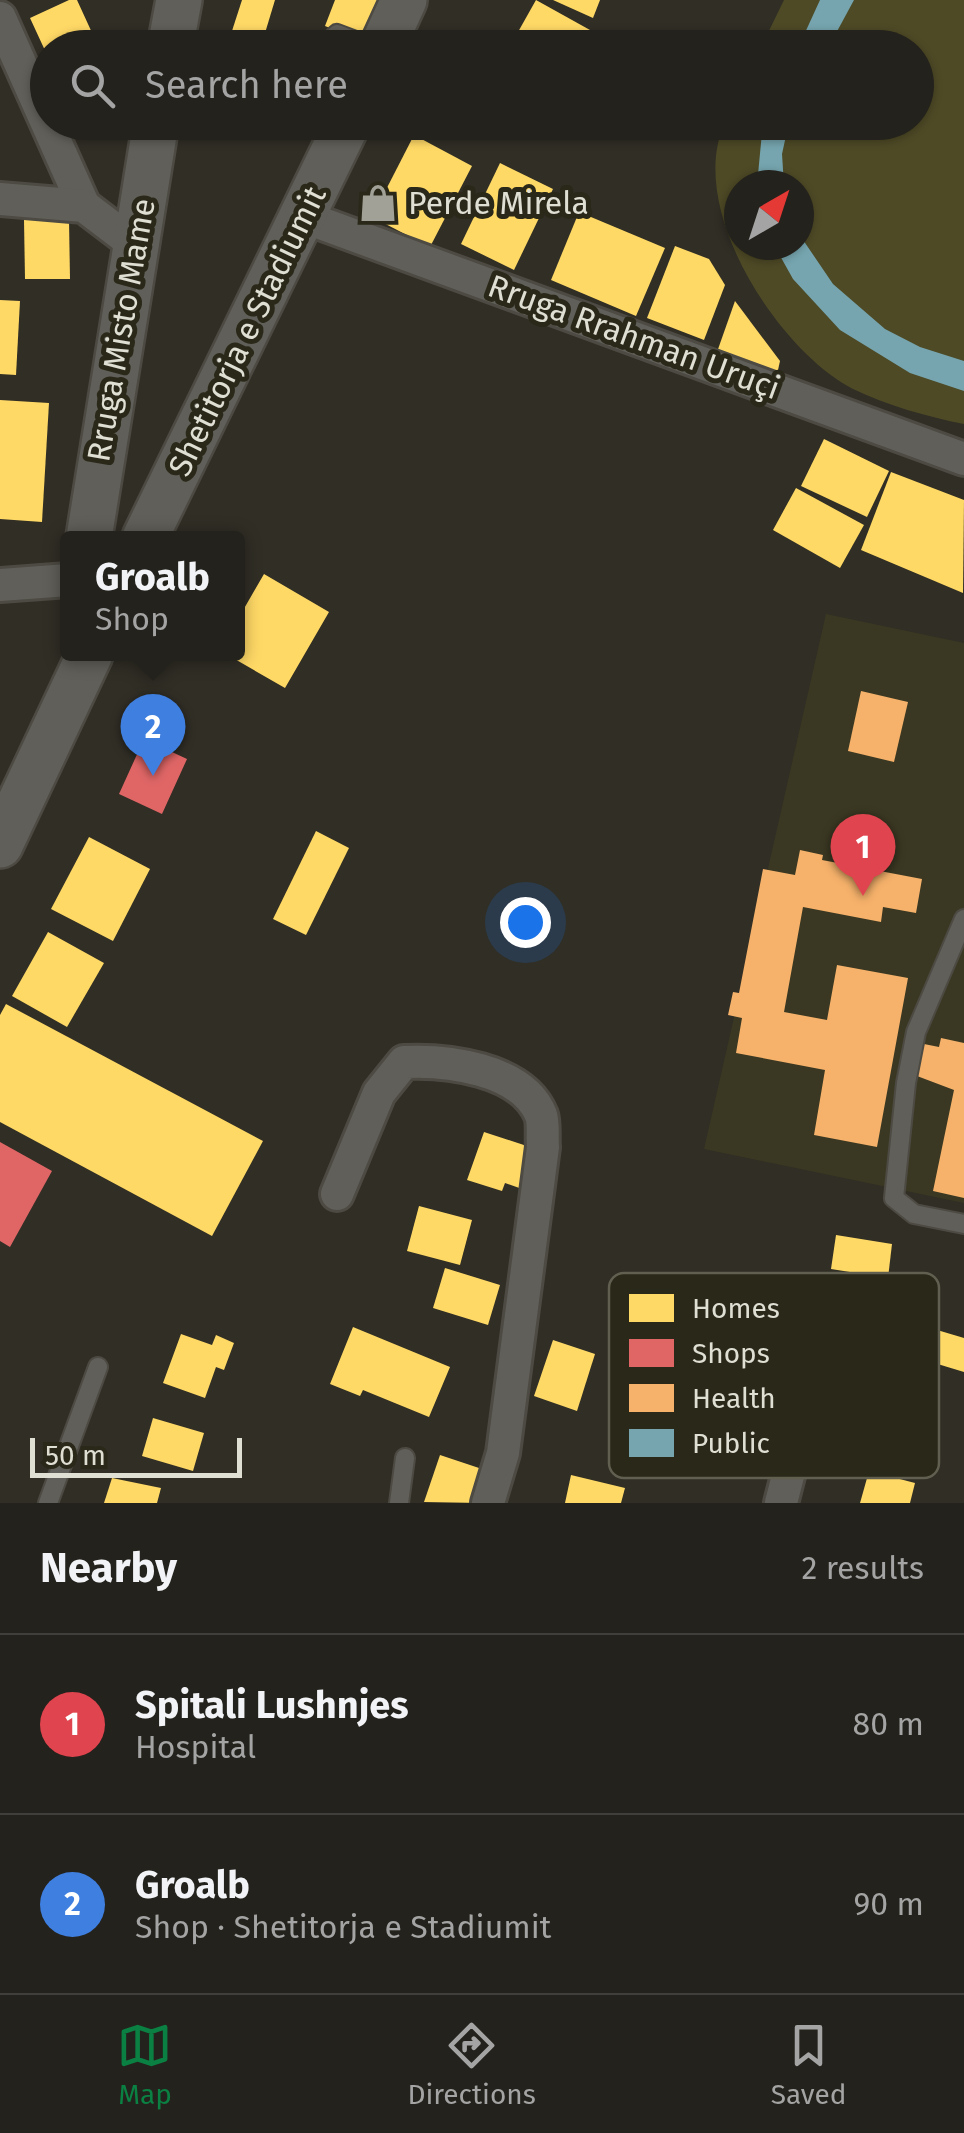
<!DOCTYPE html>
<meta charset="utf-8">
<style>
body{margin:0;font-family:"Fira Sans",sans-serif;background:#302f29;color:#f1f3f6}
.compass{position:absolute;left:724px;top:170px;width:90px;height:90px;border-radius:50%;background:#24221c;box-shadow:0 2px 8px #0004;rotate:39deg}
.scale{position:absolute;left:30px;bottom:25px;width:212px;box-sizing:border-box;padding-left:10px;border:5px solid #e0dfd4;border-top:0;font-size:28px;line-height:35px;white-space:nowrap;color:#e0dfd4;-webkit-text-stroke:8px #2a2818;paint-order:stroke}
.you{position:absolute;left:525px;top:922px;width:35px;height:35px;margin:-25px;border:8px solid #fff;border-radius:50%;background:#1a73e8;box-shadow:0 0 0 15px #1a73e833}
.badge{display:grid;place-items:center;width:65px;height:65px;border-radius:50%;background:#0b8043;color:#fff;font-size:32px;font-weight:700}
.pin{position:absolute;translate:-50% -82px;filter:drop-shadow(0 2px 5px #0008)}
.pin::after{content:'';position:absolute;top:52px;width:35px;height:30px;background:inherit;clip-path:polygon(0 0,100% 0,50% 100%)}
.popup{position:absolute;left:60px;top:531px;width:185px;height:130px;box-sizing:border-box;display:grid;place-content:center;border-radius:10px;background:#24221c;filter:drop-shadow(0 2px 8px #0005);font-size:32px;white-space:nowrap;color:#a3a4a3}
.popup b{font-size:38px;color:#f1f3f6}
.popup::after{content:'';position:absolute;left:50%;top:100%;margin-left:-20px;border:20px solid transparent;border-top-color:#24221c}
.list{margin:0;padding:0;list-style:none}
h2{display:flex;justify-content:space-between;align-items:center;height:130px;margin:0;padding:0 40px;font-size:42px}
h2 small{font-size:32px;font-weight:400;color:#a3a4a3}
.list li{display:grid;grid-template-columns:65px 1fr auto;gap:30px;align-items:center;box-sizing:border-box;height:180px;padding:0 40px;border-top:2px solid #413f3b}
.list b{display:block;font-size:38px;white-space:nowrap}
.list p{margin:0;font-size:32px;white-space:nowrap;color:#a3a4a3}
.list em{font-size:32px;font-style:normal;color:#a3a4a3}
.icon{flex:none;width:55px;height:55px;fill:none;stroke:currentColor;stroke-width:2;stroke-linecap:round;stroke-linejoin:round}
.map{position:relative;flex:none;width:964px;height:1503px;overflow:hidden}
.search{position:absolute;background:#24221c;box-shadow:0 2px 8px #0004;left:30px;right:30px;top:30px;height:110px;display:flex;align-items:center;gap:25px;box-sizing:border-box;padding:0 35px;border-radius:55px;color:#a3a4a3;font-size:38px}
.sheet{height:490px;background:#24221c}
nav{display:flex;justify-content:space-around;align-items:center;box-sizing:border-box;height:140px;border-top:2px solid #413f3b;background:#24221c;font-size:28px;color:#a3a4a3}
nav a{display:grid;justify-items:center;gap:5px}
nav .on{color:#0b8043}
.map>svg:first-child{display:block}
.built{fill:#3a3822}
.green{fill:#4e4a26;fill-rule:evenodd}
.homes{fill:#ffd966}
.shops{fill:#e06666}
.health{fill:#f6b26b}
.public{fill:#76a5af}
.lines{fill:none;stroke-linecap:round;stroke-linejoin:round}
.lane-casing{stroke:#4c4a42;stroke-width:22}
.street-casing{stroke:#4c4a42;stroke-width:38}
.secondary-casing{stroke:#4c4a42;stroke-width:50}
.lane{stroke:#605f59;stroke-width:18}
.street{stroke:#605f59;stroke-width:32}
.secondary{stroke:#605f59;stroke-width:45}
.labels{text-anchor:middle;dominant-baseline:central;stroke-width:10;stroke-linejoin:round;paint-order:stroke}
.poi-label{font-size:32px;fill:#e0dfd4;stroke:#2a2818;text-anchor:start}
.street-label{font-size:32px;fill:#e0dfd4;stroke:#2a2818}
.key{fill:#2a2818;stroke:#615f50;stroke-width:2.5}
.key-label{font-size:28px;fill:#e0dfd4}
</style>
<div class="map">
<svg width="964" height="1503" viewBox="0 0 964 1503">
<rect width="100%" height="100%" fill="#302e25"/>
<polygon class="built" points="826,614 964,643 964,1203 704,1149"/>
<path class="green" d="M784,0H964V424C928,417 886,405 853,389C778,351 685,207 725,123L916,122V48L761,47ZM739,185H799V245H739Z"/>
<g class="homes">
<polygon points="69,0 77,0 99,48 48,48 48,57 30,18"/>
<polygon points="242,0 275,0 262,43 231,34"/>
<polygon points="335,0 386,0 369,44 325,26"/>
<polygon points="536,0 590,30 580,48 509,48"/>
<polygon points="553,0 600,0 593,18"/>
<polygon points="414,135 472,166 430,247 372,217"/>
<polygon points="500,163 553,189 514,270 461,244"/>
<polygon points="579,212 665,248 636,316 551,280"/>
<polygon points="24,220 69,220 70,279 25,279"/>
<polygon points="675,246 709,259 725,285 704,340 647,318"/>
<polygon points="0,300 20,301 16,375 0,374"/>
<polygon points="735,301 780,361 776,379 717,352"/>
<polygon points="0,400 49,403 42,522 0,519"/>
<polygon points="824,439 889,471 867,517 801,486"/>
<polygon points="891,472 964,500 963,593 861,550"/>
<polygon points="796,488 864,525 840,568 773,530"/>
<polygon points="264,574 329,612 285,688 226,654 238,654 238,619"/>
<polygon points="316,831 349,848 306,935 273,919"/>
<polygon points="89,837 150,869 113,941 51,909"/>
<polygon points="48,932 104,963 67,1027 12,996"/>
<polygon points="6,1004 263,1141 212,1236 0,1122 0,1015"/>
<polygon points="484,1132 539,1150 525,1190 505,1183 502,1191 467,1180"/>
<polygon points="419,1206 472,1220 460,1265 407,1251"/>
<polygon points="836,1235 892,1244 888,1278 831,1269"/>
<polygon points="445,1268 500,1285 488,1325 433,1308"/>
<polygon points="917,1324 964,1338 964,1372 908,1355"/>
<polygon points="353,1327 450,1367 429,1417 363,1390 360,1396 330,1384"/>
<polygon points="181,1334 212,1345 216,1335 234,1343 224,1370 216,1367 205,1398 163,1383"/>
<polygon points="553,1340 595,1354 577,1411 534,1396"/>
<polygon points="757,1359 808,1380 789,1428 738,1406"/>
<polygon points="153,1418 204,1433 193,1471 142,1456"/>
<polygon points="440,1455 491,1472 481,1503 424,1502"/>
<polygon points="869,1471 915,1483 910,1503 860,1503"/>
<polygon points="571,1475 625,1488 621,1503 565,1503"/>
<polygon points="112,1478 161,1488 157,1503 104,1503"/>
</g>
<g class="shops">
<polygon points="144,739 187,759 162,814 119,794"/>
<polygon points="0,1142 52,1171 10,1247 0,1241"/>
</g>
<g class="health">
<polygon points="861,691 908,702 894,762 848,751"/>
<polygon points="800,850 823,855 822,860 922,879 916,913 883,907 881,922 803,907 784,1012 827,1020 837,965 908,978 877,1147 814,1135 825,1070 736,1053 742,1018 728,1015 733,992 739,993 763,869 795,875"/>
<polygon points="941,1038 964,1043 964,1198 933,1191 954,1090 917,1076 924,1044 939,1047"/>
</g>
<g class="public">
<polygon points="820,0 854,0 828,48 798,48"/>
<polygon points="763,122 789,122 782,154 784,185 757,185"/>
<polygon points="799,234 833,284 885,329 920,347 964,361 964,391 910,373 840,330 793,279 774,245 799,245"/>
</g>
<g class="lines">
<g class="lane-casing">
<g id="lane">
<polyline points="327,44 337,34 374,48"/>
<polyline points="964,919 916,1032 906,1083 894,1198 914,1214 964,1224"/>
<polyline points="48,1503 98,1367"/>
<polyline points="399,1503 405,1458"/>
</g>
</g>
<g class="street-casing">
<g id="street">
<polyline points="0,18 84,206"/>
<polyline points="0,199 84,206 134,244"/>
<polyline points="304,217 964,459"/>
<polyline points="0,585 68,580"/>
<path d="M337,1194L379,1093L404,1062C445,1060 522,1068 541,1115C544,1123 542,1138 543,1147L503,1453L488,1503"/>
<polyline points="781,1503 823,1339"/>
</g>
</g>
<g class="secondary-casing">
<g id="secondary">
<polyline points="170,48 179,0"/>
<polyline points="382,48 404,0"/>
<polyline points="89,538 156,122"/>
<polyline points="145,538 348,122"/>
<polyline points="0,845 90,654"/>
</g>
</g>
<use href="#lane" class="lane"/>
<use href="#street" class="street"/>
<use href="#secondary" class="secondary"/>
</g>
<defs>
<g id="shop-bare" transform="scale(3)"><path d="M-5-2.5h2.3a2.7 3.5 0 0 1 5.4 0H5L5.5 6h-11ZM-1.5-2.5h3a1.5 2.3 0 0 0-3 0Z" fill="#a2a197" stroke="#2a2818" stroke-width="2.5" paint-order="stroke"/></g>
</defs>
<g fill-rule="evenodd">
<use href="#shop-bare" x="378" y="203"/>
</g>
<g class="labels">
<g class="poi-label">
<text x="408" y="203">Perde Mirela</text>
</g>
<g class="street-label">
<text transform="translate(121 330) rotate(-80)">Rruga Misto Mame</text>
<text transform="translate(247 331) rotate(-64)">Shetitorja e Stadiumit</text>
<text transform="translate(634 337) rotate(20)">Rruga Rrahman Uruçi</text>
</g>
</g>
<rect x="609" y="1273" width="330" height="205" rx="15" class="key"/>
<rect x="629" y="1294" width="45" height="28" fill="#ffd966"/>
<rect x="629" y="1339" width="45" height="28" fill="#e06666"/>
<rect x="629" y="1384" width="45" height="28" fill="#f6b26b"/>
<rect x="629" y="1429" width="45" height="28" fill="#76a5af"/>
<g class="key-label">
<text x="692" y="1318">Homes</text>
<text x="692" y="1363">Shops</text>
<text x="692" y="1408">Health</text>
<text x="692" y="1453">Public</text>
</g>
</svg>
<svg class="compass" viewBox="-18 -18 36 36"><path d="M0-13l5 13h-10z" fill="#e53935"/><path d="M0 13l5-13h-10z" fill="#a3a4a3"/></svg>
<div class="scale">50 m</div>
<div class="you"></div>
<div class="pin badge" style="left:863px;top:896px;background:#e0444e">1</div>
<div class="pin badge" style="left:153px;top:776px;background:#3f7fe0">2</div>
<div class="popup"><b>Groalb</b>Shop</div>
<div class="search"><svg class="icon" aria-label="search" viewBox="0 0 24 24"><circle cx="10" cy="10" r="6"/><path d="M15 15l6 6"/></svg>Search here</div>
</div>
<section class="sheet">
<h2>Nearby<small>2 results</small></h2>
<ul class="list">
<li><span class="badge" style="background:#e0444e">1</span><div><b>Spitali Lushnjes</b><p>Hospital</p></div><em>80 m</em></li>
<li><span class="badge" style="background:#3f7fe0">2</span><div><b>Groalb</b><p>Shop · Shetitorja e Stadiumit</p></div><em>90 m</em></li>
</ul>
</section>
<nav>
<a class="on"><svg class="icon" aria-label="map" viewBox="0 0 24 24"><path d="M3 6l6-2 6 2 6-2v14l-6 2-6-2-6 2zM9 4v14M15 6v14"/></svg>Map</a>
<a><svg class="icon" aria-label="directions" viewBox="0 0 24 24"><path d="M12 3l9 9-9 9-9-9zM9 14v-3h6M13 9l2 2-2 2"/></svg>Directions</a>
<a><svg class="icon" aria-label="saved" viewBox="0 0 24 24"><path d="M7 4h10v16l-5-4-5 4z"/></svg>Saved</a>
</nav>
